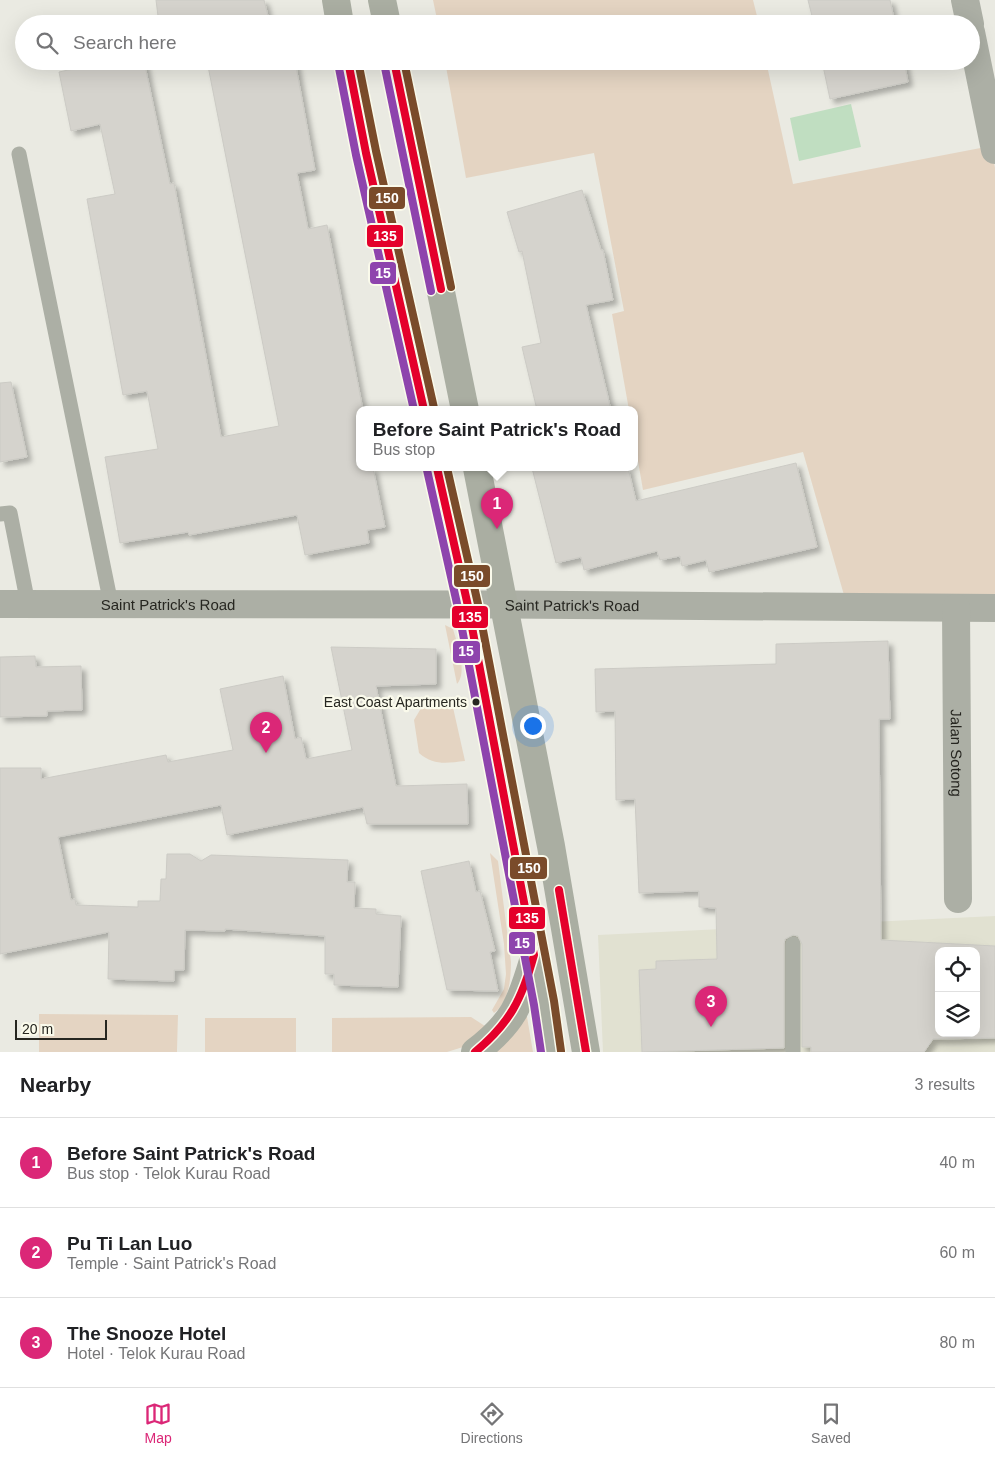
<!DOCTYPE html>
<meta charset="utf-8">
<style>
body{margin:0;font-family:Helvetica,sans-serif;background:#f2f2f2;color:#202124}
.controls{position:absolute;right:15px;bottom:15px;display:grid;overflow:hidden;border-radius:10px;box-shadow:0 5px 20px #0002}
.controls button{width:45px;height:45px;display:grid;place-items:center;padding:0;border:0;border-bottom:1px solid #e0e0e0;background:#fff;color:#202124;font:25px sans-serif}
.scale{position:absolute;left:15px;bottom:12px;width:92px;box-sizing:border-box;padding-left:5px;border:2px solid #262620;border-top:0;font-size:14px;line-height:18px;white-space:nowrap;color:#262620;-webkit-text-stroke:4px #fafaeb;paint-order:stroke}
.you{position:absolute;left:532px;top:725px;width:18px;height:18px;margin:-12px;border:4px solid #fff;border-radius:50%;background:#1a73e8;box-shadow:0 0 0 8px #1a73e833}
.badge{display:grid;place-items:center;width:32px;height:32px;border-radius:50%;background:#db2777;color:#fff;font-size:16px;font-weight:700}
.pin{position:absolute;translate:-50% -41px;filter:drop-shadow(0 1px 2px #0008)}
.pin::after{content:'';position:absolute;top:26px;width:18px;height:15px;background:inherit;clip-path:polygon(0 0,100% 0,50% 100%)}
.popup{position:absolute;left:356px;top:406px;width:282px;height:65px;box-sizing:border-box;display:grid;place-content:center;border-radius:10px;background:#fff;filter:drop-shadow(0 1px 4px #0005);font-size:16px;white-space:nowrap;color:#757577}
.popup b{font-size:19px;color:#202124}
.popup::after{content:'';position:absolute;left:50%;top:100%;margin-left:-10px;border:10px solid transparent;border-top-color:#fff}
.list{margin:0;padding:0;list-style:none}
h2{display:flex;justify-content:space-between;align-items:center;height:65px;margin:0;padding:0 20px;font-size:21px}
h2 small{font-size:16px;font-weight:400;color:#757577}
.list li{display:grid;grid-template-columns:32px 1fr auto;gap:15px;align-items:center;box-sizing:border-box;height:90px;padding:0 20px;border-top:1px solid #e0e0e0}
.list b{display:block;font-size:19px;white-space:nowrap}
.list p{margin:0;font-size:16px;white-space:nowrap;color:#757577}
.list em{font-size:16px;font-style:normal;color:#757577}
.icon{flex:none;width:28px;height:28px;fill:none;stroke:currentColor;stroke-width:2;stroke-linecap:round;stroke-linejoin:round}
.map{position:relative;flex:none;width:995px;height:1052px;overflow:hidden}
.search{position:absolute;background:#fff;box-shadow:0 5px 20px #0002;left:15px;right:15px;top:15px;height:55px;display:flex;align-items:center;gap:12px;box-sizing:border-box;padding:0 18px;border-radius:28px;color:#757577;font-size:19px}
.sheet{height:335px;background:#fff}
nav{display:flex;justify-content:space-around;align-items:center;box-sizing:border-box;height:70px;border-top:1px solid #e0e0e0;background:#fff;font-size:14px;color:#757577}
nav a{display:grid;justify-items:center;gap:2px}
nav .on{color:#db2777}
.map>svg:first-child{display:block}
.built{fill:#e1e1d1;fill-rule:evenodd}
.green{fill:#e4d4c2}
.water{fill:#c0dec1}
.building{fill:#d5d3cd;stroke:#cccbc5;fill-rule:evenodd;filter:url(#shadow)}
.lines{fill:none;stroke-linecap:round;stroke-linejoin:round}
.lane{stroke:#acafa5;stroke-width:15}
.street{stroke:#acafa5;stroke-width:28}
.secondary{stroke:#aaaea2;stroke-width:28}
.bus-1-casing{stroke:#fafaeb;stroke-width:11}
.bus-2-casing{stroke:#fafaeb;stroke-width:11}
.bus-3-casing{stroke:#fafaeb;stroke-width:11}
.bus-1{stroke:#e4002b;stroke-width:8}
.bus-2{stroke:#8e44ad;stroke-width:8}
.bus-3{stroke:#7a4b2a;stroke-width:8}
.bus-dot{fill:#262620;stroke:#fafaeb;stroke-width:2}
.labels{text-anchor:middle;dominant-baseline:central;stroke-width:4.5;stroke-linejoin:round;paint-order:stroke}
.bus-label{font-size:14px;fill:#262620;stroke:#fafaeb;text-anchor:end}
.street-label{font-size:15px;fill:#262620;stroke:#fafaeb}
.line-badge{stroke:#fafaeb;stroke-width:2}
.badge-label{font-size:14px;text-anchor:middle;font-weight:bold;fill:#fff}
</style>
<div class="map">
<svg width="995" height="1052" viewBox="0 0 995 1052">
<defs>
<filter id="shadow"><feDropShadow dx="4.5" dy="4.5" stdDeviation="2.5" flood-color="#0004"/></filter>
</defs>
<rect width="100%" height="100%" fill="#eaeae2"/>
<path class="built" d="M995,916V1052H603L598,935ZM939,951H976V1033H939Z"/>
<g class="green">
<polygon points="433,0 753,0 759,24 438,24"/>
<polygon points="445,61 766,61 793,184 991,146 995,168 995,604 848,609 803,452 643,490 635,444 634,410 629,410 612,314 624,311 594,153 466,178"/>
<path d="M445,625L453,629C457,643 468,673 457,684Z"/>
<path d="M452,703L465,761C447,763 434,766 419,753L414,720L423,705Z"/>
<path d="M490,853L498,861L511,962C511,979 509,1002 494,1013L492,1010L504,989L506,974L504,944Z"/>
<polygon points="526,1011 533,1052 495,1052"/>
<polygon points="39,1014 178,1015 177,1050 177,1052 39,1052"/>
<polygon points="471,1017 488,1028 463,1047 447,1052 332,1052 332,1018"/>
<rect x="205" y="1018" width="91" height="34"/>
</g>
<polygon class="water" points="851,104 861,147 799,161 790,118"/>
<g class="building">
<polygon points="156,0 264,0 270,24 159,24"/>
<polygon points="808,0 890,0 895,24 814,24"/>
<polygon points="110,61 144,61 170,184 174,183 221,437 279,426 207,61 295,61 315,170 297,173 308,229 327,225 363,410 360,410 360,468 373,468 385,527 367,530 369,543 305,555 297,515 189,535 188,532 120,543 105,457 158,449 147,391 123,395 87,199 115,194 100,124 71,131 59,72"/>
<polygon points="822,61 904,61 908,82 830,99"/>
<polygon points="582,190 601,250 603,250 613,300 586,305 611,410 537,410 522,347 541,343 522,251 519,252 507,212"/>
<polygon points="11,382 27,457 0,462 0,383"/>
<polygon points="796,463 817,547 709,572 706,560 682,566 680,556 660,560 657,551 584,570 581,557 556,563 532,468 628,468 636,501"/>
<path d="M888,641L890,719H879L881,940L995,946V1038L933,1039L924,1052H811V1047H802V944L798,936L793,935L785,939L784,944V1048L642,1052L639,970L656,969V961L717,959L716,908L699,907V891L639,893L635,799L616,800L615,711L596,712L595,669L776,664V644ZM939,951H976V1033H939Z"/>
<polygon points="331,647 436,649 436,684 376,686 396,786 467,784 468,824 367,824 363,807 227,835 221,805 58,837 71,900 75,899 76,905 138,907 138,901 160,901 161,879 166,879 167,854 190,854 201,861 211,855 348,860 347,882 355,882 354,908 376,909 376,914 401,916 398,987 334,985 334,974 325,974 325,936 225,929 225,931 185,930 184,970 174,970 174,981 108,979 109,932 0,954 0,768 41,768 41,779 166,755 168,762 233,750 220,689 283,676 295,739 301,737 306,759 352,750"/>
<polygon points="35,656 36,667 81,666 82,710 47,711 47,716 0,717 0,657"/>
<polygon points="469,861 476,892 480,891 495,951 490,952 498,991 447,990 421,871"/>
</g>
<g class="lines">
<g class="lane">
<polyline points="19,154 111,604"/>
<polyline points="0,514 10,513 28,604"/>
<polyline points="793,944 793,1052"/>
</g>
<g class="street">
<polyline points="965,0 970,24"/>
<polyline points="971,32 995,150"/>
<path id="s1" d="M0,604C332,604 663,604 995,608"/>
<path id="s2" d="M956,608L958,899"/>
</g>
<g class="secondary">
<polyline points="336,0 340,24"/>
<polyline points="382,0 387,24"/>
<polyline points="348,61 366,153 424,410"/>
<polyline points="394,61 465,410"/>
<polyline points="437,468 468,606 544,1003 551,1052"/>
<polyline points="477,468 551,846 586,1052"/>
<path d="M475,1052C513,1023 520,1005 533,961"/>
</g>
<g class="bus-1-casing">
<g id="bus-1">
<polyline points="348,61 366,153 424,410"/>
<polyline points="394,61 441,289"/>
<path d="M437,468L468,606L534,955C522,999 510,1023 475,1052"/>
<polyline points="559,890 586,1052"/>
</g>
</g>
<g class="bus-2-casing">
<g id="bus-2">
<polyline points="338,63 356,155 414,410"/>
<polyline points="384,63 431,291"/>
<polyline points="427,470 458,608 534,1005 541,1052"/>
</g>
</g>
<g class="bus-3-casing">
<g id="bus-3">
<polyline points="358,61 376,151 434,408"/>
<polyline points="404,61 451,287"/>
<polyline points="447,468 478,604 554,1001 561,1051"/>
</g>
</g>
<use href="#bus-1" class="bus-1"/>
<use href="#bus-2" class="bus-2"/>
<use href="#bus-3" class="bus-3"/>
</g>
<circle class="bus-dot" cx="476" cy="702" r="4.5"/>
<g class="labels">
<g class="bus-label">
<text x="467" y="702">East Coast Apartments</text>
</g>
<g class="street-label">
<text stroke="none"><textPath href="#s1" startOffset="168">Saint Patrick's Road</textPath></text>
<text stroke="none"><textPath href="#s1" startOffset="572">Saint Patrick's Road</textPath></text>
<text stroke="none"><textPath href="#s2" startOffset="145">Jalan Sotong</textPath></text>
</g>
</g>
<g class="line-badge">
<rect x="368" y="186" width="38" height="24" rx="5" fill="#7a4b2a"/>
<rect x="366" y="224" width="38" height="24" rx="5" fill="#e4002b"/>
<rect x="369" y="261" width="28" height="24" rx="5" fill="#8e44ad"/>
<rect x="453" y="564" width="38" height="24" rx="5" fill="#7a4b2a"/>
<rect x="451" y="605" width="38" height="24" rx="5" fill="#e4002b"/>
<rect x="452" y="640" width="29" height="24" rx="5" fill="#8e44ad"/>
<rect x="509" y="856" width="39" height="24" rx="5" fill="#7a4b2a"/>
<rect x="508" y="906" width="38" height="24" rx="5" fill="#e4002b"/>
<rect x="508" y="931" width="28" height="24" rx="5" fill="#8e44ad"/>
</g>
<g class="badge-label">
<text x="387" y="203">150</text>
<text x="385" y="241">135</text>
<text x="383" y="278">15</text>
<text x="472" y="581">150</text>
<text x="470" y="622">135</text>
<text x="466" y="656">15</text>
<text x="529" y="873">150</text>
<text x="527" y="923">135</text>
<text x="522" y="948">15</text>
</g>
</svg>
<div class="controls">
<button><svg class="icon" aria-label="locate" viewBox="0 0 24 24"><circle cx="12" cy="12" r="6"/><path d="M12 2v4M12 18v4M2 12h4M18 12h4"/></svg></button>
<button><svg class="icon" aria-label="layers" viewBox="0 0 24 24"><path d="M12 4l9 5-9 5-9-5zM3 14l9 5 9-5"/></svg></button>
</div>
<div class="scale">20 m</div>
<div class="you"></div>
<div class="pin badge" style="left:497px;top:529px">1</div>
<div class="popup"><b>Before Saint Patrick's Road</b>Bus stop</div>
<div class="pin badge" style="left:266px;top:753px">2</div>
<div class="pin badge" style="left:711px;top:1027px">3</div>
<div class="search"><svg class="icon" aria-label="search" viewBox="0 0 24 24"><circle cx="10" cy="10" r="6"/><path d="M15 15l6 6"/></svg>Search here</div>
</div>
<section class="sheet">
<h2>Nearby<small>3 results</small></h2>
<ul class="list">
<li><span class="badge">1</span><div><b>Before Saint Patrick's Road</b><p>Bus stop · Telok Kurau Road</p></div><em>40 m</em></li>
<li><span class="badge">2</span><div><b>Pu Ti Lan Luo</b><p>Temple · Saint Patrick's Road</p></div><em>60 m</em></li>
<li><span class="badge">3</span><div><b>The Snooze Hotel</b><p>Hotel · Telok Kurau Road</p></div><em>80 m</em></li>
</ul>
</section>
<nav>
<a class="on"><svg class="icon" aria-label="map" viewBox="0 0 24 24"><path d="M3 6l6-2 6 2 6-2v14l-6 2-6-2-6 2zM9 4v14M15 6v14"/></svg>Map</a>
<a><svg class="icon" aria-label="directions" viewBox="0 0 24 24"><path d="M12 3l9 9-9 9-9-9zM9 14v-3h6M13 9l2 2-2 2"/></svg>Directions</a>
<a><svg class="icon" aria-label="saved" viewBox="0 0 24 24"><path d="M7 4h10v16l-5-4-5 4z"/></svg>Saved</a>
</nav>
